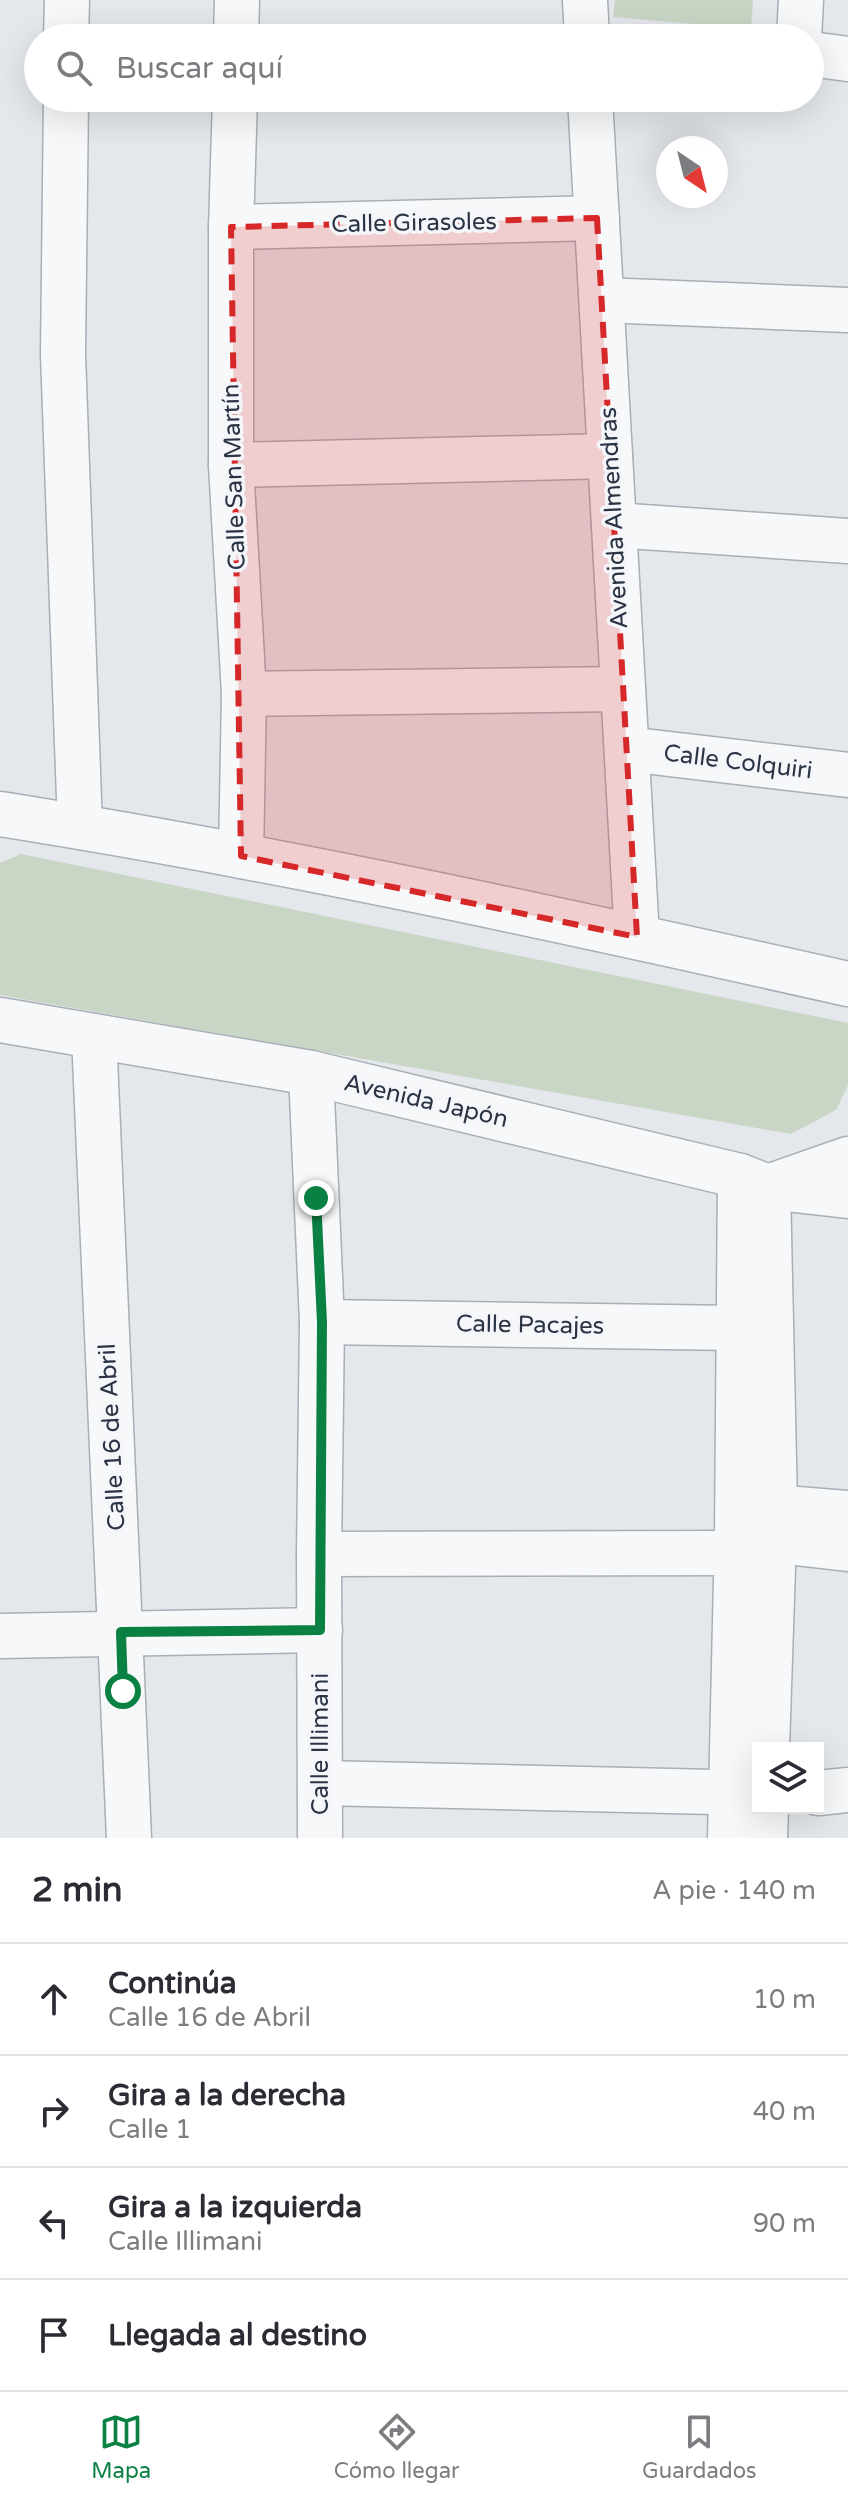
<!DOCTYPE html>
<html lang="es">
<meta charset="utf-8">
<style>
body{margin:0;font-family:"Varela Round",sans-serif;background:#f2f2f3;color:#2b2b33}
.controls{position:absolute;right:24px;bottom:24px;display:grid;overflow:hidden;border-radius:0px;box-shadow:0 8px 32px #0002}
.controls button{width:72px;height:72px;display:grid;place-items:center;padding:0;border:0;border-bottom:2px solid #e1e1e2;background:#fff;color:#2b2b33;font:40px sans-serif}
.compass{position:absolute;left:656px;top:136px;width:72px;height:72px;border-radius:50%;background:#fff;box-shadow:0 8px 32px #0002;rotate:145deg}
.stop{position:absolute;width:24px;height:24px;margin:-18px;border:6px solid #0b8043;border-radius:50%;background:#fff}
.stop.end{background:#0b8043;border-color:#fff;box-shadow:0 2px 8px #0008}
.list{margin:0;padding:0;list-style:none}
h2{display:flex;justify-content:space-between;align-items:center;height:104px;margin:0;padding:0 32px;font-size:34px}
h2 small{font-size:26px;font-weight:400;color:#7c7c81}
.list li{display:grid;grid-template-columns:52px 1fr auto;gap:24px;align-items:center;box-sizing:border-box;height:112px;padding:0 32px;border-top:2px solid #e1e1e2}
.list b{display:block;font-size:30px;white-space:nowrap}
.list p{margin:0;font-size:26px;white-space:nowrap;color:#7c7c81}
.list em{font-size:26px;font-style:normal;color:#7c7c81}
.icon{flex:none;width:44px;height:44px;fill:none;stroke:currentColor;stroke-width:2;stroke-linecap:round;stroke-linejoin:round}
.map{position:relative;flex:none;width:848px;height:1838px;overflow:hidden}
.search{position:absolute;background:#fff;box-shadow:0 8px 32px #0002;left:24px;right:24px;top:24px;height:88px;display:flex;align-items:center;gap:20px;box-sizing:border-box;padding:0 28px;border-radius:44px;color:#7c7c81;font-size:30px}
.sheet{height:552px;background:#fff}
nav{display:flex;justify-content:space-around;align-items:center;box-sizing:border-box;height:112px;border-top:2px solid #e1e1e2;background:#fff;font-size:22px;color:#7c7c81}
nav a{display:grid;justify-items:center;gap:4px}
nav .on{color:#0b8043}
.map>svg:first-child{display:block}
.green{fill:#c9d6c5}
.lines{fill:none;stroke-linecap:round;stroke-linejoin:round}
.minor-casing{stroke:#a9aeb7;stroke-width:47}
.minor{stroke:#f7f8fa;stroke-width:44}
.route{stroke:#0b8043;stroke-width:10}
.marked{fill:#d62828;fill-opacity:0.2;stroke:#d62828;stroke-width:6;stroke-dasharray:16 10;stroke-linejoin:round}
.labels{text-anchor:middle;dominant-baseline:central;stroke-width:7;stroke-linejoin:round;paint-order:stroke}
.street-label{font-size:24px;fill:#2b3445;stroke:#f4f6f9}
</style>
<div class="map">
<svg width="848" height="1838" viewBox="0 0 848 1838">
<rect width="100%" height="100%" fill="#e4e7ec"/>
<g class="green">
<polygon points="615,0 753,0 751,29 613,17"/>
<polygon points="21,854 848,1023 848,1085 836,1110 791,1134 0,995 0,863"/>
</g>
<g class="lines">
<g class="minor-casing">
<g id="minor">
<polyline points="585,0 587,38"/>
<polyline points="66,38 67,0"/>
<polyline points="236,38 237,0"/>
<polyline points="799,38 801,0"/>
<polyline points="810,54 848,59"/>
<polyline points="66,98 63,354 80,827"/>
<polyline points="235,98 231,227 231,465 244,694 241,856"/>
<polyline points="590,98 637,937"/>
<polyline points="231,227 597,218"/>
<polyline points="602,300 848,310"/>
<polyline points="231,465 610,456"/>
<polyline points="614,525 848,541"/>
<polyline points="244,694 623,689"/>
<polyline points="627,749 848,775"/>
<path d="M0,814C285,859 567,921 848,984"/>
<polyline points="0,1020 311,1073 740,1176 768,1187 848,1196"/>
<polyline points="94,1036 129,1838"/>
<polyline points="311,1073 322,1322 319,1554 320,1838"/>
<polyline points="322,1322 737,1328"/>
<polyline points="748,1505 848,1513"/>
<polyline points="744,1537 848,1549"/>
<polyline points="319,1554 737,1553"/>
<polyline points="0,1636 320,1630"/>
<polyline points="767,1748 775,1507 768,1187 848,1159"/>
<polyline points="321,1783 758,1793"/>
<polyline points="818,1793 848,1790"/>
<polyline points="730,1838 737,1536 740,1176"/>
<polyline points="765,1838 766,1808"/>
</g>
</g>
<use href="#minor" class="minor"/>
</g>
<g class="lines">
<polyline class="route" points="123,1691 121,1632 320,1630 322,1322 316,1198"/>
</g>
<path class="marked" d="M597,218L637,937L241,856L231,227Z"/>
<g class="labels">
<g class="street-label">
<text transform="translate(414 223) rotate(-1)">Calle Girasoles</text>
<text transform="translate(234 477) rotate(-92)">Calle San Martín</text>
<text transform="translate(614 518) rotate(-93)">Avenida Almendras</text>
<text transform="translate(738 762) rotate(7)">Calle Colquiri</text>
<text transform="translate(426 1101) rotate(13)">Avenida Japón</text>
<text transform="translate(530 1325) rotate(1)">Calle Pacajes</text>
<text transform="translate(112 1437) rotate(-93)">Calle 16 de Abril</text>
<text transform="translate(320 1744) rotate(-90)">Calle Illimani</text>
</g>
</g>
</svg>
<div class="controls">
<button><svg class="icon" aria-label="layers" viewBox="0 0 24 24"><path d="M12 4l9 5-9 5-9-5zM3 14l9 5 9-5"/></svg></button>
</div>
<svg class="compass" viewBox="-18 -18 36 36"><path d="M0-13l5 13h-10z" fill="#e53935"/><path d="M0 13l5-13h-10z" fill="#7c7c81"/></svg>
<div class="stop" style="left:123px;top:1691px"></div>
<div class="stop end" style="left:316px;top:1198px"></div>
<div class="search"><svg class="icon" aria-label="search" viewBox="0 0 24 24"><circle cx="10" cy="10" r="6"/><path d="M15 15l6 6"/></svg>Buscar aquí</div>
</div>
<section class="sheet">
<h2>2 min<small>A pie · 140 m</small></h2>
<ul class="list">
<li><svg class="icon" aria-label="ahead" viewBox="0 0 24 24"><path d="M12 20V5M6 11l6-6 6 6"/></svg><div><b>Continúa</b><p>Calle 16 de Abril</p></div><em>10 m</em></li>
<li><svg class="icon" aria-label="right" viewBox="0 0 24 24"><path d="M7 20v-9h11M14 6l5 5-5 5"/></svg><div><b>Gira a la derecha</b><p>Calle 1</p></div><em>40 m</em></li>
<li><svg class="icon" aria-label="left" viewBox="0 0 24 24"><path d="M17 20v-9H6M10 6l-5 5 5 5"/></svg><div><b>Gira a la izquierda</b><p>Calle Illimani</p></div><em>90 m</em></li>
<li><svg class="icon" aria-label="arrive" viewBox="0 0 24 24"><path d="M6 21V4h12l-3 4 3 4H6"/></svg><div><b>Llegada al destino</b></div></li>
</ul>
</section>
<nav>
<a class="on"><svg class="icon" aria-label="map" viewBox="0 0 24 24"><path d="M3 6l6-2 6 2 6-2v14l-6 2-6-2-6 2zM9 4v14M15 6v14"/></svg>Mapa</a>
<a><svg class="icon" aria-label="directions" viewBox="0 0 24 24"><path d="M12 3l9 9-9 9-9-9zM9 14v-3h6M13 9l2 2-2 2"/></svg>Cómo llegar</a>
<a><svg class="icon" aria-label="saved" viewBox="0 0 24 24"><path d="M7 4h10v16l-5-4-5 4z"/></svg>Guardados</a>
</nav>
